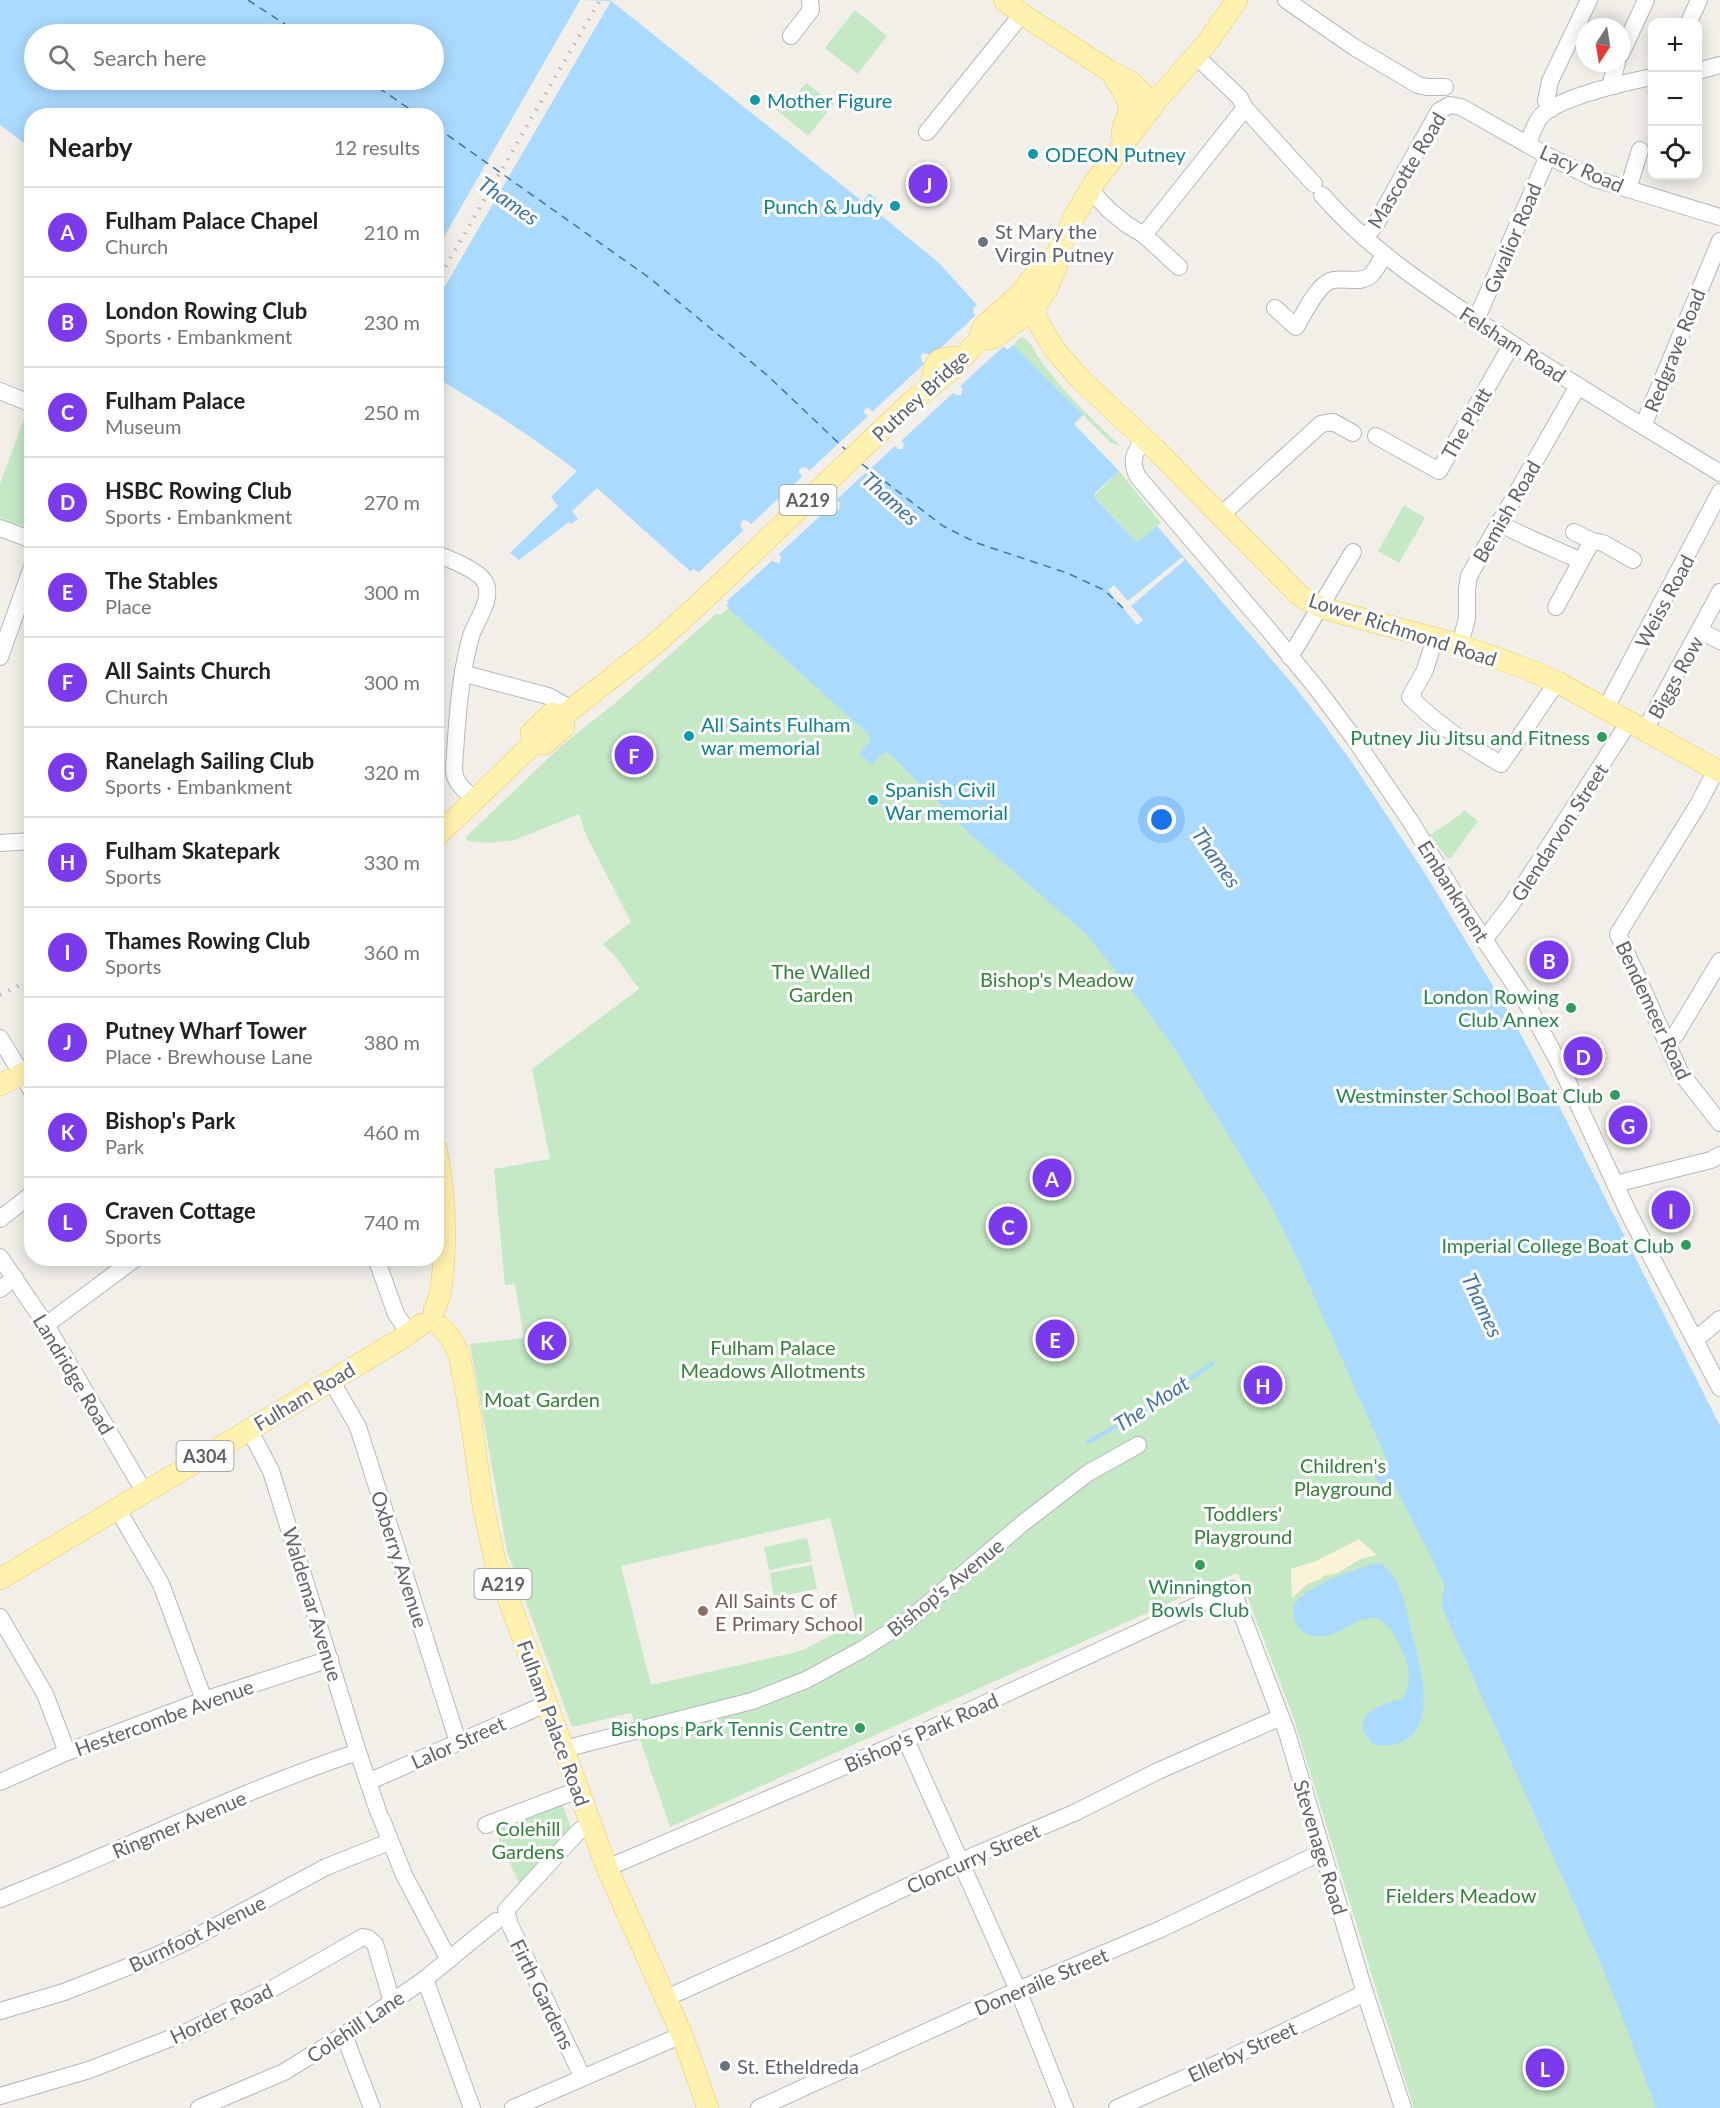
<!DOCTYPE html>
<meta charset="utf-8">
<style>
body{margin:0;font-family:Lato,sans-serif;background:#f6f6f6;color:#202124}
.controls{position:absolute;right:18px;top:18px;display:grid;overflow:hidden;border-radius:12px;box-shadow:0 3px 15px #0003}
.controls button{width:54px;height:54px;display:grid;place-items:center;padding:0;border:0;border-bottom:2px solid #e0e0e0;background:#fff;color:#202124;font:30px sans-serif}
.compass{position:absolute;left:1576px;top:18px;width:54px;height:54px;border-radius:50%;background:#fff;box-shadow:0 3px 15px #0003;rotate:192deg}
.you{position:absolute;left:1162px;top:820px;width:21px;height:21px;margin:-15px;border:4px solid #fff;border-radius:50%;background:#1a73e8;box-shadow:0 0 0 9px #1a73e833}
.badge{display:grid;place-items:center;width:39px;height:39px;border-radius:50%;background:#7c3aed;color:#fff;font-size:20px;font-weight:700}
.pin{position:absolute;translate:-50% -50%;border:3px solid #fff;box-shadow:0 2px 6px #0006}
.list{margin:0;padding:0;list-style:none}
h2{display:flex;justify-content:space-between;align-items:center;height:78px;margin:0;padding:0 24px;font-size:26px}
h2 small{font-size:20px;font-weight:400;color:#757577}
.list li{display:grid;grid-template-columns:39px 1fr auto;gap:18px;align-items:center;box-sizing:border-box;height:90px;padding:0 24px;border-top:2px solid #e0e0e0}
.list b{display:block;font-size:22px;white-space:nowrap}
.list p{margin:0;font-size:20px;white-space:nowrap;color:#757577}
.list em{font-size:20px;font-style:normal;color:#757577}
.icon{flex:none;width:33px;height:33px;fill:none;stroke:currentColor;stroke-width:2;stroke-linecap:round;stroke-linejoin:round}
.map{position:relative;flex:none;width:1720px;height:2108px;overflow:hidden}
.search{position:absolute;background:#fff;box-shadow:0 3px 15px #0003;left:24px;top:24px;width:420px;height:66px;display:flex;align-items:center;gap:15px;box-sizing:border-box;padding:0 21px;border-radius:33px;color:#757577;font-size:22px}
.panel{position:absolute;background:#fff;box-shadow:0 3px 15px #0003;left:24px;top:108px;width:420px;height:1158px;border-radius:24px}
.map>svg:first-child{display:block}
.green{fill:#c5e8c5;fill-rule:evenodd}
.sand{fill:#fbf3d9}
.water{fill:#aadaff;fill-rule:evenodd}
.pier{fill:#f1efe8}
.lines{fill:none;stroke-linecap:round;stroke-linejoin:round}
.stream{stroke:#aadaff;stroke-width:4}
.river{stroke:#aadaff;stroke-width:21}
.ferry{stroke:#4174aa;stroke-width:1.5;stroke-dasharray:8 6;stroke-linecap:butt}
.minor-casing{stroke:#b5b8bc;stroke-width:18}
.major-casing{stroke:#f2c960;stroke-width:22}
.minor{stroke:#fff;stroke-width:16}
.major{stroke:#fff2af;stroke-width:21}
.rail{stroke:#b6b7b8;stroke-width:4;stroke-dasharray:1.5 8;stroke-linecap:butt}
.culture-dot{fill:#0f9aa8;stroke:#fff;stroke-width:2}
.worship-dot{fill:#6b7280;stroke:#fff;stroke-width:2}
.leisure-dot{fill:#2e9e5b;stroke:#fff;stroke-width:2}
.education-dot{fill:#8d6e63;stroke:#fff;stroke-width:2}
.labels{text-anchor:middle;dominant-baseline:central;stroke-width:6;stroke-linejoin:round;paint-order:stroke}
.shield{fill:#fff;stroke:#8f9295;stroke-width:1.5}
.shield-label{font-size:18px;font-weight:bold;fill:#5f6368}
.culture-label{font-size:20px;fill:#0d838f;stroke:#fff;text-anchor:start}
.street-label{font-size:20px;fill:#5f6368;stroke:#fff}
.worship-label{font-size:20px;fill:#5b616d;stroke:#fff;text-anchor:start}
.leisure-label{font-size:20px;fill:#27864d;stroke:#fff;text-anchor:end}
.park-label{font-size:20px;fill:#348238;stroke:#fff}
.education-label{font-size:20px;fill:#785e54;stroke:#fff;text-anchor:start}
.water-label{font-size:21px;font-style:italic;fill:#4174aa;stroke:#fff}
</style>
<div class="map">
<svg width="1720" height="2108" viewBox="0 0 1720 2108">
<rect width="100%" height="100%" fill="#f1efe8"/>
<g class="green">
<polygon points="855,10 887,36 858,74 825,48"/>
<polygon points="806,83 834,104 808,136 766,101 771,95 786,108"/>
<path d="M1021,337C1033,342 1034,352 1041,361C1060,388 1096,424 1121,446L1111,443L1013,345Z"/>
<polygon points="24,419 31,422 31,529 0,518 0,484"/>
<polygon points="1119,471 1161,523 1139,541 1136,541 1094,496"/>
<polygon points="1404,505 1425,518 1399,563 1378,551"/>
<path d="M728,608L869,735L870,740L859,754L866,760L891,747L1117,951L1278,1206L1394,1458V1485L1409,1514H1418L1502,1695L1638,2029L1667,2108H1414L1379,1998L1293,1716L1239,1575L1236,1573L670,1827L631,1713L572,1727L507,1551L470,1344L524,1338L515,1284L505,1285L494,1169L550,1159L532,1069L639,989L615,956L603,944L631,922L586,835L579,814L515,840L489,843L467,841L466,837L561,746L614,704L717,613L720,615ZM830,1518L856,1622L805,1649L793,1653L651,1685L621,1566Z"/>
<path d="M1464,810L1478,821L1451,858H1447L1430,835C1438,829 1460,817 1464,810Z"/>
<polygon points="807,1538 812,1561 769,1570 764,1547"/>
<polygon points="812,1565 817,1589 774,1597 770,1573"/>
<polygon points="561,1802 572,1830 519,1883 492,1825"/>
</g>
<polygon class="sand" points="1359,1539 1377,1555 1360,1559 1338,1573 1323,1576 1323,1578 1309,1583 1292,1598 1291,1569 1316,1561"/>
<g class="water">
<path d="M0,0H610L863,202L869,193L876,198L872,208L939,263L977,305L973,308L974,314L1007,350L1013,345L1083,415L1074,424L1119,471L1095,493V498L1136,541H1139L1157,526L1296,688L1323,723L1351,761L1426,875L1511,1016L1560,1108L1720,1426V2108H1667L1638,2029L1577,1884L1431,1556L1394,1485L1382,1489L1374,1475L1390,1467L1301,1267L1271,1205L1175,1049L1140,1001L1085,933L970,834L890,754L887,752L880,755L872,765L859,754L870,740L869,735L728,608L726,606L728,603L694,570L691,572L597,488L572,511L578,519L571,524L569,522L519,560L510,553L558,506L551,497L577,471C532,436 485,407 437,378L436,116H32L31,148L0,125ZM34,34H434V80H34ZM922,353L929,354L963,389L961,395H956L922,361L921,357ZM868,407L904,444L903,449H898L864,413V410ZM803,467L807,468L840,503L839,510L832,509L799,473V470ZM745,520L748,521L781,557L780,563L774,562L740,526L742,521Z"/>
<path d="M1381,1563C1403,1581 1405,1606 1412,1633C1423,1674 1444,1752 1374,1745C1346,1716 1378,1705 1403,1699C1412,1679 1410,1670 1402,1650C1372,1579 1345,1651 1307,1634C1302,1632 1297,1627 1295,1621C1293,1613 1292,1606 1298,1600C1310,1585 1363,1565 1381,1563Z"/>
</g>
<g class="pier">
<polygon points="580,0 611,1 437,300 437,249"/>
<polygon points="977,314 1007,346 1012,342 1015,342 1010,348 1004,346 960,386 961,389 959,390 928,357 931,357"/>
<polygon points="925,359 957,392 955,394 953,393 901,441 900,444 870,411 873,411 926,362"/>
<polygon points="868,413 899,446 897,447 895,446 836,500 836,503 805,470 809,471 868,416"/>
<polygon points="803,473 833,506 832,505 779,554 778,558 747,524 750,525 803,476"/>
<polygon points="744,527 776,560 773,560 727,601 729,603 726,606 728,608 726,610 723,606 724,603 693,574 689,574 693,569 699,572 745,529"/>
<polygon points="1182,557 1185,560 1131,606 1143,620 1137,625 1108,590 1114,585 1128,601"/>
</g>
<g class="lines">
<polyline class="stream" points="1088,1442 1144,1411 1213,1363"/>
<polyline class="river" points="1456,1583 1452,1604 1607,1951 1638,2029 1667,2108"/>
<g class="ferry">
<polyline points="248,0 300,34"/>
<polyline points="367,80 420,116"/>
<polyline points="436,127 651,279 768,376 847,451"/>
<polyline points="862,464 943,526 977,543 1067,573 1104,590 1123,608"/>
</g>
<g class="minor-casing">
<g id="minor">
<polyline points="1286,0 1354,47 1418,85 1427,87 1445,87"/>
<polyline points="1689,22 1699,0"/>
<polyline points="791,36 811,10 810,1"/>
<polyline points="1621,54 1646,0"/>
<polyline points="1197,57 1240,98 1245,108 1314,184"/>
<polyline points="1698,71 1720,65"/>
<polyline points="1614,86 1612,79 1617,63"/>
<polyline points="1551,109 1546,101 1550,81 1589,0"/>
<polyline points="927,132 1022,14"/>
<path d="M1527,144C1532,135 1535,122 1542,115C1560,97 1627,82 1652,77"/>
<polyline points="1628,189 1640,150"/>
<polyline points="1090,190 1110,211 1126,224 1144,235 1179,267"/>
<path d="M1322,195C1367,247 1424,285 1481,323C1559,376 1640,424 1720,473"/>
<polyline points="1144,235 1245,108"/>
<polyline points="1365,238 1376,224 1439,111 1450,105 1461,107 1548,156 1595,179 1720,217"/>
<path d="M1275,308L1296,327C1304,314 1316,287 1330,281C1342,276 1361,285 1371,275C1376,270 1380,261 1384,255"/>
<polyline points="1476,320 1548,156"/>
<polyline points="0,391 32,404"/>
<polyline points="1643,426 1720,241"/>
<polyline points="1376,436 1439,471 1512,344"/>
<path d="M1144,439C1134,452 1130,462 1138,477L1268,629L1318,690L1353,737L1411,822L1463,908L1526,1002L1560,1065L1629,1214L1720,1388"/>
<polyline points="1220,516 1321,424 1333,422 1353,433"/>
<path d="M1499,523C1526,538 1554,548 1581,561L1592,541L1603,543L1633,560"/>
<polyline points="0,528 32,540"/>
<polyline points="1574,532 1592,541"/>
<path d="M436,554C450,559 481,571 486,584C492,602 476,620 471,636C459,679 457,723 454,767C453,783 466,791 476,801"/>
<polyline points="1556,607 1581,561"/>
<polyline points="1700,631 1720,641"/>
<path d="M1435,638L1425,670L1410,697C1436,723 1469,746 1501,764L1557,682"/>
<polyline points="1460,645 1467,618 1467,589 1469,576 1578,386"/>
<polyline points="0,657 32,567"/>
<polyline points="1290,657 1353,552"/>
<polyline points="463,671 469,675 548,696 572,709"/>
<polyline points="1606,708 1720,492"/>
<polyline points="1645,730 1720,592"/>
<polyline points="1716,770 1699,803 1618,934 1680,1072 1720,1123"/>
<polyline points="0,843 32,841"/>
<polyline points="1484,940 1511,905 1629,722"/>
<polyline points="0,1038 32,1091"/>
<polyline points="1667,1043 1676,1034 1720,961"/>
<polyline points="1615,1184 1711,1160 1720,1155"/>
<polyline points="0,1219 32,1194"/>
<polyline points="0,1257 46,1325 145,1493"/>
<polyline points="376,1258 396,1314 409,1333"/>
<polyline points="0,1289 15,1278"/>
<polyline points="46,1325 136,1258"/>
<polyline points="1695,1340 1720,1319"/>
<polyline points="331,1380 358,1427 458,1742"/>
<polyline points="249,1429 271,1471 358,1752 379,1814"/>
<polyline points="118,1510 161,1584 204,1700"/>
<polyline points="0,1617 45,1694 67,1752"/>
<polyline points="906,1740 1018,1990 1065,2108"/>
<polyline points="564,1749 752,1701 806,1680 861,1650 910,1619 1023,1523 1088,1473 1138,1445"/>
<polyline points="370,1781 546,1704"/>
<polyline points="0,1782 67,1752 204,1700 330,1659"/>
<polyline points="382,1820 404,1875 449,1960"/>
<polyline points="486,1825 578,1790"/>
<polyline points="607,1868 906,1740 1232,1589 1287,1733 1365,1993 1403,2108"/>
<path d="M0,1899C120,1852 236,1792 358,1752"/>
<polyline points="425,1979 472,2108"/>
<polyline points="666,1998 793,1941 961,1861 1074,1813 1158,1771 1281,1717"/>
<polyline points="0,2011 64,1992 153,1957 186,1942 326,1867 389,1842"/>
<polyline points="344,2035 372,2108"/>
<polyline points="582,2076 510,1925 506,1910 578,1832 590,1823"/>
<polyline points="0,2096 89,2070 189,2031 270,1990 363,1937 368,1938 375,1944 392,2002"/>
<polyline points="199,2108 284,2072 344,2035 425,1979 496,1921"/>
<polyline points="513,2108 682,2035"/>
<polyline points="759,2108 1018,1990 1161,1929 1322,1852"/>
<polyline points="1117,2108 1221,2062 1365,1993"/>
</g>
</g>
<g class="major-casing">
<g id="major">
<polyline points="1004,0 1022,14 1111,72 1131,82 1143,94 1152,107"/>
<path d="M1111,72C1117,83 1131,99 1129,112C1127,125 1120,123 1123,139"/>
<polyline points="1035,307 1036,318 1054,349 1079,378 1154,448 1299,595 1320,607 1333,611 1460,645 1527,669 1557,682 1720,772"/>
<polyline points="979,340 994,338 1035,307 1047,289 1057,265 1057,254"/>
<path d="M931,385C936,358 934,358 963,357"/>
<polyline points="563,716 655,644 695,608 911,402 951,370 979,340 983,327 1020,294 1044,263 1057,254 1074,217 1094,183 1156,101 1207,43 1237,0"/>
<polyline points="533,744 531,733 552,713 563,716"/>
<polyline points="436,837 533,744 544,744 564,727 563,716"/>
<polyline points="0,1085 32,1069"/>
<path d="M434,1310C441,1298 442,1282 443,1269C447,1228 444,1189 436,1148"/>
<polyline points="441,1327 450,1337 459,1354 470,1413 483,1505 496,1565 607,1868 682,2035 708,2108"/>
<polyline points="0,1579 401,1339 422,1324"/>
</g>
</g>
<use href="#minor" class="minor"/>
<use href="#major" class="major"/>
<g class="rail">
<polyline points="436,283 600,0"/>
<polyline points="0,995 32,979"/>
</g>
</g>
<g class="culture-dot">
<circle cx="755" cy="100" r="6"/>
<circle cx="1033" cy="154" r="6"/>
<circle cx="895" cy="206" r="6"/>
<circle cx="689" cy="736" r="6"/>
<circle cx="873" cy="800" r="6"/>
</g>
<g class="worship-dot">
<circle cx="983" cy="242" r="6"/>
<circle cx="725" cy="2066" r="6"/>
</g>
<g class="leisure-dot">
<circle cx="1602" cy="737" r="6"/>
<circle cx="1571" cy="1008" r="6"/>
<circle cx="1615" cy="1095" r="6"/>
<circle cx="1686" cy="1245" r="6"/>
<circle cx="1200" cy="1565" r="6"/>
<circle cx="860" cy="1728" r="6"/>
</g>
<circle class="education-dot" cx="703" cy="1611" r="6"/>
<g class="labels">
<g class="shield">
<rect x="779.5" y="485" width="57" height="30" rx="4.5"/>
<rect x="176.5" y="1441" width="57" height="30" rx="4.5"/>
<rect x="474.5" y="1569" width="57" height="30" rx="4.5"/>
</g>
<g class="shield-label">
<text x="808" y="500">A219</text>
<text x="205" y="1456">A304</text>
<text x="503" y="1584">A219</text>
</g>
<g class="culture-label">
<text x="767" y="100">Mother Figure</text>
<text x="1045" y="154">ODEON Putney</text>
<text x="883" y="206" text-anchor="end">Punch &amp; Judy</text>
<text x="701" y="724">All Saints Fulham<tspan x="701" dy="23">war memorial</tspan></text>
<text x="885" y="789">Spanish Civil<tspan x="885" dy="23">War memorial</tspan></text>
</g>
<g class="street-label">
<text transform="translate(1582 168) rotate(24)">Lacy Road</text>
<text transform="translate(1406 170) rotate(-59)">Mascotte Road</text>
<text transform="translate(1512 238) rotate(-67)">Gwalior Road</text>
<text transform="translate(1513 344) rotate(33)">Felsham Road</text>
<text transform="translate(1674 350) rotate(-68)">Redgrave Road</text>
<text transform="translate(920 395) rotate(-43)">Putney Bridge</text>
<text transform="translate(1466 423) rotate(-60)">The Platt</text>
<text transform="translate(1506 511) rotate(-60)">Bemish Road</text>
<text transform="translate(1664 601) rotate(-62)">Weiss Road</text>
<text transform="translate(1403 629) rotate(18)">Lower Richmond Road</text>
<text transform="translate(1675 677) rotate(-61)">Biggs Row</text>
<text transform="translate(1559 832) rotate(-57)">Glendarvon Street</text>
<text transform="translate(1454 891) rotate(58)">Embankment</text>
<text transform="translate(1654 1010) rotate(65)">Bendemeer Road</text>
<text transform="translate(74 1374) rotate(59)">Landridge Road</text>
<text transform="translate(304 1396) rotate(-31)">Fulham Road</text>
<text transform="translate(400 1559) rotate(72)">Oxberry Avenue</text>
<text transform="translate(945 1587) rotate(-39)">Bishop's Avenue</text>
<text transform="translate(313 1604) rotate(73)">Waldemar Avenue</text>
<text transform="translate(164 1717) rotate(-20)">Hestercombe Avenue</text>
<text transform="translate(554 1723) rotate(70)">Fulham Palace Road</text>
<text transform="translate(921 1732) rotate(-24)">Bishop's Park Road</text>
<text transform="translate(458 1742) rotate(-24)">Lalor Street</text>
<text transform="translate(179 1824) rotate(-23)">Ringmer Avenue</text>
<text transform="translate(1321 1847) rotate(73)">Stevenage Road</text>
<text transform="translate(973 1858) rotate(-24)">Cloncurry Street</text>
<text transform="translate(197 1933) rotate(-26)">Burnfoot Avenue</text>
<text transform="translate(1041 1981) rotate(-23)">Doneraile Street</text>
<text transform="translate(543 1994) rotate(64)">Firth Gardens</text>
<text transform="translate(221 2013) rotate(-26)">Horder Road</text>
<text transform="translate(355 2026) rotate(-34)">Colehill Lane</text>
<text transform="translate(1242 2051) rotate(-25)">Ellerby Street</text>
</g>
<g class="worship-label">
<text x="995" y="231">St Mary the<tspan x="995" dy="23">Virgin Putney</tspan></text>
<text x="737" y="2066">St. Etheldreda</text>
</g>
<g class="leisure-label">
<text x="1590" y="737">Putney Jiu Jitsu and Fitness</text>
<text x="1559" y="996">London Rowing<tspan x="1559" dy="23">Club Annex</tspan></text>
<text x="1603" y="1095">Westminster School Boat Club</text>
<text x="1674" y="1245">Imperial College Boat Club</text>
<text x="1200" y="1586" text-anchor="middle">Winnington<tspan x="1200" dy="23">Bowls Club</tspan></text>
<text x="848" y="1728">Bishops Park Tennis Centre</text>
</g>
<g class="park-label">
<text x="821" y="971">The Walled<tspan x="821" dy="23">Garden</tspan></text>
<text x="1057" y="979">Bishop's Meadow</text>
<text x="773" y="1347">Fulham Palace<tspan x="773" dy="23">Meadows Allotments</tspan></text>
<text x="542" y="1399">Moat Garden</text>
<text x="1343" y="1465">Children's<tspan x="1343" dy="23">Playground</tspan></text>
<text x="1243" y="1513">Toddlers'<tspan x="1243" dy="23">Playground</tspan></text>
<text x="528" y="1828">Colehill<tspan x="528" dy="23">Gardens</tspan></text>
<text x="1461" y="1895">Fielders Meadow</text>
</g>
<g class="education-label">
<text x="715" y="1600">All Saints C of<tspan x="715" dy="23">E Primary School</tspan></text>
</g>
<g class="water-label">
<text transform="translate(509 200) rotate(35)">Thames</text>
<text transform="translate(891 498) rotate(42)">Thames</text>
<text transform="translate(1217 857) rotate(55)">Thames</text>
<text transform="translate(1483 1305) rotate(65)">Thames</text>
<text transform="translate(1151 1403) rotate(-33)">The Moat</text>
</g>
</g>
</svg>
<div class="controls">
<button>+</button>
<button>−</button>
<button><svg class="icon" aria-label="locate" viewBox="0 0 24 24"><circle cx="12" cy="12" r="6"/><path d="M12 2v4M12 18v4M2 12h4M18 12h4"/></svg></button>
</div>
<svg class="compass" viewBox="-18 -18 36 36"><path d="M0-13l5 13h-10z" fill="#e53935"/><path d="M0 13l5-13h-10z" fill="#757577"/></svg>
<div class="you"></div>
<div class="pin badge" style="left:1052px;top:1178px">A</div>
<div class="pin badge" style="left:1549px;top:960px">B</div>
<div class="pin badge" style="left:1008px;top:1226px">C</div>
<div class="pin badge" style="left:1583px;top:1056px">D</div>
<div class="pin badge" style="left:1055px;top:1339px">E</div>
<div class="pin badge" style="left:634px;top:755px">F</div>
<div class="pin badge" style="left:1628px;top:1125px">G</div>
<div class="pin badge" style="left:1263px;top:1385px">H</div>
<div class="pin badge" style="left:1671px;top:1210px">I</div>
<div class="pin badge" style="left:928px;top:184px">J</div>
<div class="pin badge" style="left:547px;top:1341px">K</div>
<div class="pin badge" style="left:1545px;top:2068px">L</div>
<div class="search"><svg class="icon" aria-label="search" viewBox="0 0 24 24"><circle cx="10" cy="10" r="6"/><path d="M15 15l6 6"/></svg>Search here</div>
<section class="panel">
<h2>Nearby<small>12 results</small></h2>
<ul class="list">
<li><span class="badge">A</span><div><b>Fulham Palace Chapel</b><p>Church</p></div><em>210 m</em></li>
<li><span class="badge">B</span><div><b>London Rowing Club</b><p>Sports · Embankment</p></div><em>230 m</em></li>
<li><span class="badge">C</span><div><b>Fulham Palace</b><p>Museum</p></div><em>250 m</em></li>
<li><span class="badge">D</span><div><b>HSBC Rowing Club</b><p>Sports · Embankment</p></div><em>270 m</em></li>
<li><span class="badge">E</span><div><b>The Stables</b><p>Place</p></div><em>300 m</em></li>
<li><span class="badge">F</span><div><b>All Saints Church</b><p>Church</p></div><em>300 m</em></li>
<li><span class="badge">G</span><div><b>Ranelagh Sailing Club</b><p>Sports · Embankment</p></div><em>320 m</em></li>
<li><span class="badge">H</span><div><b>Fulham Skatepark</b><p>Sports</p></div><em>330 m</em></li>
<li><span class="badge">I</span><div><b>Thames Rowing Club</b><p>Sports</p></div><em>360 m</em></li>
<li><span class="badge">J</span><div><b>Putney Wharf Tower</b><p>Place · Brewhouse Lane</p></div><em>380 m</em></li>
<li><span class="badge">K</span><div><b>Bishop's Park</b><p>Park</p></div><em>460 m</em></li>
<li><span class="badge">L</span><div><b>Craven Cottage</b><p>Sports</p></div><em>740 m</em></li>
</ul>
</section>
</div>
